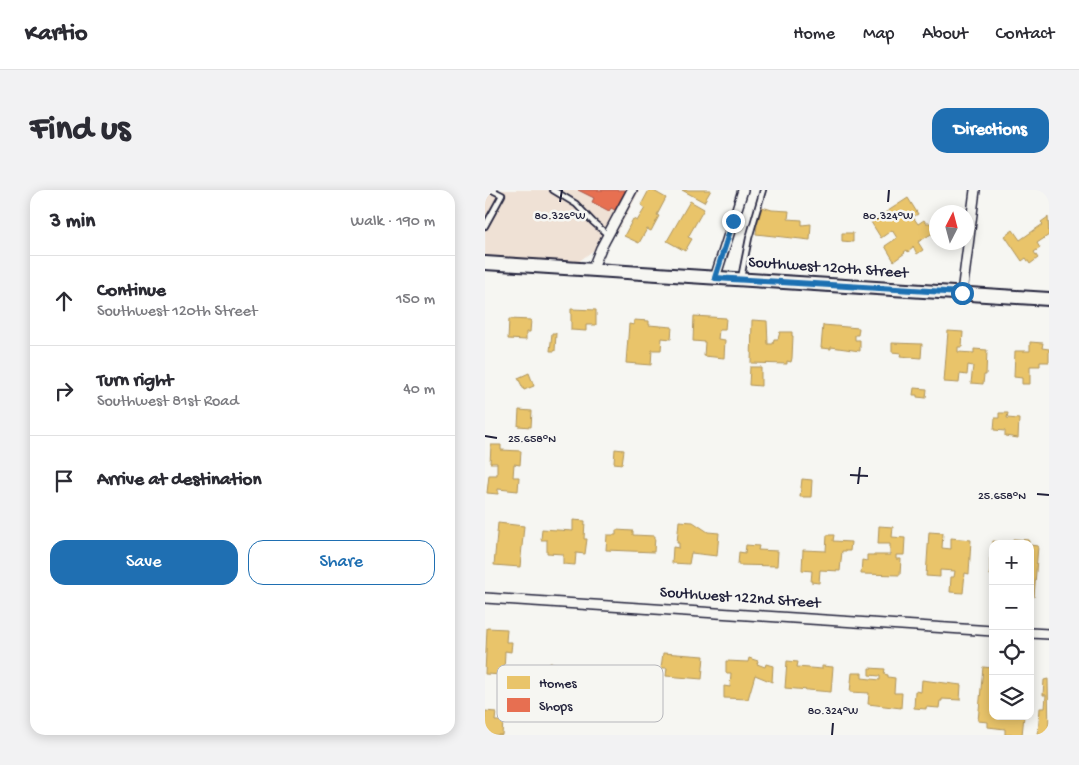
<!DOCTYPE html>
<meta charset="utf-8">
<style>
body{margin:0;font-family:"Gochi Hand",sans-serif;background:#f2f2f3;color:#2b2b33}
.controls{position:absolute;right:15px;bottom:15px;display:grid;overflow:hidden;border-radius:10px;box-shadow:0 2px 12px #0003}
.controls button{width:45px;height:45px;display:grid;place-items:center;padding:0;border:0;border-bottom:1px solid #e1e1e2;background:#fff;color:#2b2b33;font:25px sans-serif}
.compass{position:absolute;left:444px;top:15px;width:45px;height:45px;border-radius:50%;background:#fff;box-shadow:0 2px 12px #0003;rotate:6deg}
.stop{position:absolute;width:15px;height:15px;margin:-11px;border:4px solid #1f6fb2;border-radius:50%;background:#fff}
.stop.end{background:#1f6fb2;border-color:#fff;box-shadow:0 1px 5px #0008}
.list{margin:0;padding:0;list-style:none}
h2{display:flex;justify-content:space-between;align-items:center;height:65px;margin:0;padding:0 20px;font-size:21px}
h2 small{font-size:16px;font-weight:400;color:#7c7c81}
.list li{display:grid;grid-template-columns:32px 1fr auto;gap:15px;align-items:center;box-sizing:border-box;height:90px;padding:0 20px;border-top:1px solid #e1e1e2}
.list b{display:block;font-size:19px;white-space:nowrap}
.list p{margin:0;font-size:16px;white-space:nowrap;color:#7c7c81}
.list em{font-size:16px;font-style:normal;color:#7c7c81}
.actions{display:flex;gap:10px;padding:15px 20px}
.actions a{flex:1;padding:11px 0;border:1px solid #1f6fb2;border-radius:15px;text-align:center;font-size:18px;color:#1f6fb2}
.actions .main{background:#1f6fb2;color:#fff}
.icon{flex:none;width:28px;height:28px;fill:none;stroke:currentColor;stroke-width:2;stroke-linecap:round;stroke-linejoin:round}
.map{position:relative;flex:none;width:564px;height:545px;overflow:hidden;border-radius:15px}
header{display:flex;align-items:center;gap:30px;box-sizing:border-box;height:70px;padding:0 25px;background:#fff;border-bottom:1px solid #e1e1e2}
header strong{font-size:24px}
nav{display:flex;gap:28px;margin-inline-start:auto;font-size:18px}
.intro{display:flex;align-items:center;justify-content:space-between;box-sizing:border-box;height:120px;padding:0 30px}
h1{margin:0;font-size:35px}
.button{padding:12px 22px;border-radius:15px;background:#1f6fb2;color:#fff;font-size:18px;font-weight:700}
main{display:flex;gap:30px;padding:0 30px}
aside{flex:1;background:#fff;border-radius:15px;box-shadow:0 2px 12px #0003}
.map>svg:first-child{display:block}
.built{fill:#efe1d5}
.homes{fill:#e9c46a;stroke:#ad935c}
.shops{fill:#e76f51;stroke:#ac584a}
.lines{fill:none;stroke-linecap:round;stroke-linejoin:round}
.lane-casing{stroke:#22223b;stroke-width:8}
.street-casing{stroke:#22223b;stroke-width:12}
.secondary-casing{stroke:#22223b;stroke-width:16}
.lane{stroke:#f6f6f2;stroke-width:4.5}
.street{stroke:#f6f6f2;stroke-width:9}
.secondary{stroke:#f6f6f2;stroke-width:12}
.route{stroke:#1f6fb2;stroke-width:6}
.ticks{fill:none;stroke:#22223b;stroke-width:2}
.labels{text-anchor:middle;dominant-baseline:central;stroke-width:5;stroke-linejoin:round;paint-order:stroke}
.street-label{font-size:16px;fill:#22223b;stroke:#f6f6f2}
.key{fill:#f6f6f2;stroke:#b6b6bb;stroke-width:1}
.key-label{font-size:14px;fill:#22223b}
.ticks-label{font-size:12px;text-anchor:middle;fill:#22223b;stroke:#f6f6f2;stroke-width:5;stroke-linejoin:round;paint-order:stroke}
</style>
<header>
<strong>Kartio</strong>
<nav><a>Home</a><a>Map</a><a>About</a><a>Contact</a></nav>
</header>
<div class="intro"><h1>Find us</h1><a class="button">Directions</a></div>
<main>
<aside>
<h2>3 min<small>Walk · 190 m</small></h2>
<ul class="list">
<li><svg class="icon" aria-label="ahead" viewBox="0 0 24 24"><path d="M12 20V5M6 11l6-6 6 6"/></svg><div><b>Continue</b><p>Southwest 120th Street</p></div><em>150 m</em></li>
<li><svg class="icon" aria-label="right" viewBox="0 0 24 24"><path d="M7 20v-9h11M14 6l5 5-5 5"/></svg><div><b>Turn right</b><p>Southwest 81st Road</p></div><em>40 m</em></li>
<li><svg class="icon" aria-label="arrive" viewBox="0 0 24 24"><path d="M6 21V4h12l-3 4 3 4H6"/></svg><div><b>Arrive at destination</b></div></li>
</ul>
<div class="actions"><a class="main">Save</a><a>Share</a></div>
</aside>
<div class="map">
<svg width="564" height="545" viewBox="0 0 564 545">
<rect width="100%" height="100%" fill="#f6f6f2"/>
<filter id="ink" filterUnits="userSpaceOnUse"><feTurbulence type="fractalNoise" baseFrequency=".02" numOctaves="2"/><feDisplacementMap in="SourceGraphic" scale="10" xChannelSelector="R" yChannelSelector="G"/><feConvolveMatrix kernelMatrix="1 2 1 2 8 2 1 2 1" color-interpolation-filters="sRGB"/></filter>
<g filter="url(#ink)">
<polygon class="built" points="0,0 155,0 132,42 92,73 0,67"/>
<g class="homes">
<polygon points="164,0 167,0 181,8 172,25 174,26 166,41 162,39 154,53 139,46 148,29 152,31 160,18 156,15"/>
<polygon points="197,0 226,0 219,12"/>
<polygon points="423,8 433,24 428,27 433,34 439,30 441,33 445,33 449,39 448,43 433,52 438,60 432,64 428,56 428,58 423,62 422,60 419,62 420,63 409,71 400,56 412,48 407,40 396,48 386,32"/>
<polygon points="205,11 219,19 203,47 207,49 200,61 182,51"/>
<polygon points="277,17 287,20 304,21 303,29 317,30 317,35 326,34 325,50 271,44 272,35"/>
<polygon points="563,27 564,45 552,53 555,58 549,62 553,68 545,74 541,68 537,71 520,46 528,40 535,50 558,34 556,32"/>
<polygon points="357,43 368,43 368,52 357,51"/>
<polygon points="86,119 111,120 111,135 101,135 101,141 86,140"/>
<polygon points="209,126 241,128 240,140 234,140 233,149 240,150 239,168 219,166 220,152 208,151"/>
<polygon points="24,129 46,130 45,142 41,142 41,150 23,149"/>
<polygon points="149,130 164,131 164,135 187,137 186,149 177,148 176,160 167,160 166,175 141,173 144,134 149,135"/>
<polygon points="267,130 282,131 283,154 288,154 289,149 293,149 295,142 307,142 307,146 308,146 307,168 306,172 302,171 302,174 266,173"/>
<polygon points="338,135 374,138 373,145 370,145 370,150 375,150 375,161 346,157 346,159 336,158"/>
<polygon points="463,141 478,142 477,157 473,157 473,162 489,163 489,159 502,160 501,185 499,185 498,194 486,193 488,176 483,175 482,185 475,184 474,193 459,192"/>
<polygon points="67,143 71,143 70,161 65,161"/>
<polygon points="545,152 558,153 557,158 564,159 564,172 555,172 555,176 545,176 545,194 537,194 537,188 529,187 530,161 545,161"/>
<polygon points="407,153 437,154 436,168 415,166 416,163 407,162"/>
<polygon points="265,177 276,177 276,196 264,195"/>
<polygon points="44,183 49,196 39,200 33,188"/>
<polygon points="429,198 442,199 441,208 432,207 432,205 428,205"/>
<polygon points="34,220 47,221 46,237 33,236"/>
<polygon points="514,223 523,223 522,228 534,229 533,248 520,246 520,241 509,240 510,228 514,228"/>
<polygon points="6,255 16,255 16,260 36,261 35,275 29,274 28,287 34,287 33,301 13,299 13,304 2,303 4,285 12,285 12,273 5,273"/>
<polygon points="130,259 139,260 137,274 129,273"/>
<polygon points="317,289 327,290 326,307 315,307"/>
<polygon points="88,330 100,331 99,349 102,349 100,364 91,363 90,375 78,374 78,364 62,363 62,350 56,350 57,339 88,341"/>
<polygon points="194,331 208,332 223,342 234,343 232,366 206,363 204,374 187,373 188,357 194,358 194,353 192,353"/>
<polygon points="13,333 39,336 35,377 9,375"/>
<polygon points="394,336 408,337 407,347 420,348 419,365 411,365 411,369 416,369 415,385 376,384 377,370 382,371 382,365 405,365 405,354 393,354"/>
<polygon points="131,340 148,341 148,345 170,346 169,362 121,360 122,345 131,345"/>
<polygon points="444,342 458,343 457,358 466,359 466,348 486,350 484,384 480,383 478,403 465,402 466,387 469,387 470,381 455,380 455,387 441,386"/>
<polygon points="342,345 349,345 348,351 366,352 365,361 357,361 355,381 335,380 334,393 326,392 327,381 317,380 318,360 341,361"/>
<polygon points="528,349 544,350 544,354 508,354 508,385 505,385 505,368 506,368 508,351 527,353"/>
<polygon points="261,355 274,356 273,360 293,361 292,376 253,375 254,362 260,363"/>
<polygon points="545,355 553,356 549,407 545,406"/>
<polygon points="2,438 22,439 21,452 27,452 26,462 20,461 19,485 0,484"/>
<polygon points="178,463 219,466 217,489 181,486 182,478 176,478"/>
<polygon points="264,468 273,471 272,474 280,477 281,474 288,476 287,492 270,485 263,509 239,508 239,496 245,497 246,483 241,483 241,471 263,472"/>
<polygon points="302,471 313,472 312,477 337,479 337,476 348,477 346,502 300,498"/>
<polygon points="65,473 88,475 87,491 77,490 77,498 62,497 62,489 50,488 50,475 64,476"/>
<polygon points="498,477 508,478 508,526 539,526 537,545 520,545 520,539 503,537 503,532 493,531"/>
<polygon points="384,478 400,479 399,484 403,485 403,487 410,488 409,503 417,503 416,518 383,514 384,503 365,502 367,483 377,483 377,488 395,490 395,486 384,485"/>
<polygon points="563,489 564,545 553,544 555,518 560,518 561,505 558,505 559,490"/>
<polygon points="437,490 476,495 475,510 457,509 457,511 455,511 454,518 441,517 441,519 429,518 430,501 436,502"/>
<polygon points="0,521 11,522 10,531 18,531 17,545 0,545"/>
</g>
<polygon class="shops" points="93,0 141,0 130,20 126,18 124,21 107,12 109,8"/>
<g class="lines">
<g class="lane-casing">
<g id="lane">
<polyline points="68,0 91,14 108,32 123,45"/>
<polyline points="0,36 17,5 7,0"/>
<polyline points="256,88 264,48 278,0"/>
</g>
</g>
<g class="street-casing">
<g id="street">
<polyline points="107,80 116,58 147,0"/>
<polyline points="230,88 258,0"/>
<polyline points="477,103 490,0"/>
<polyline points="0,408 508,441"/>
<polyline points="545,443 564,444"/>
</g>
</g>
<g class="secondary-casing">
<polyline id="secondary" points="0,73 564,109"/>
</g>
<use href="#lane" class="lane"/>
<use href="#street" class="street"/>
<use href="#secondary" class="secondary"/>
</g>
</g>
<g class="lines" filter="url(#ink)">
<polyline class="route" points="248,31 230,88 477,103"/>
</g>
<path class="ticks" d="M75,12L77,0M403,12L404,0M0,246L12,248M365,285L383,286M373,294L375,277M552,304L564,305M347,545L348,533"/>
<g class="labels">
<g class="street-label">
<text transform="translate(343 79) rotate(4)">Southwest 120th Street</text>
<text transform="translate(255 409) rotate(4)">Southwest 122nd Street</text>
</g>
</g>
<rect x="12" y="475" width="166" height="57" rx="8" class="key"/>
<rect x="22" y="486" width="23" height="13" fill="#e9c46a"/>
<rect x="22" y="508" width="23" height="14" fill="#e76f51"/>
<g class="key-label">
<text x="54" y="497">Homes</text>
<text x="54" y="520">Shops</text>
</g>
<g class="ticks-label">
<text x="75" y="29">80.326°W</text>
<text x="403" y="29">80.324°W</text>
<text x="47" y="252">25.658°N</text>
<text x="517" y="309">25.658°N</text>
<text x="348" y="524">80.324°W</text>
</g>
</svg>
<div class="controls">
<button>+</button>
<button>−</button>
<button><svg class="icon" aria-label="locate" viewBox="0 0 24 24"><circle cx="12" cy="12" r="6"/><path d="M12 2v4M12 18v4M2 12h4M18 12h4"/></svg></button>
<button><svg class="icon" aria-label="layers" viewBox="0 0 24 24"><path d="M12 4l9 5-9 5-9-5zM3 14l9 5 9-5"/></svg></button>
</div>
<svg class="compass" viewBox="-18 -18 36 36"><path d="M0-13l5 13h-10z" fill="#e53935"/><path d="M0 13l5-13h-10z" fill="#7c7c81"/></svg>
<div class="stop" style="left:477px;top:103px"></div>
<div class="stop end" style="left:248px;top:31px"></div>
</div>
</main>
